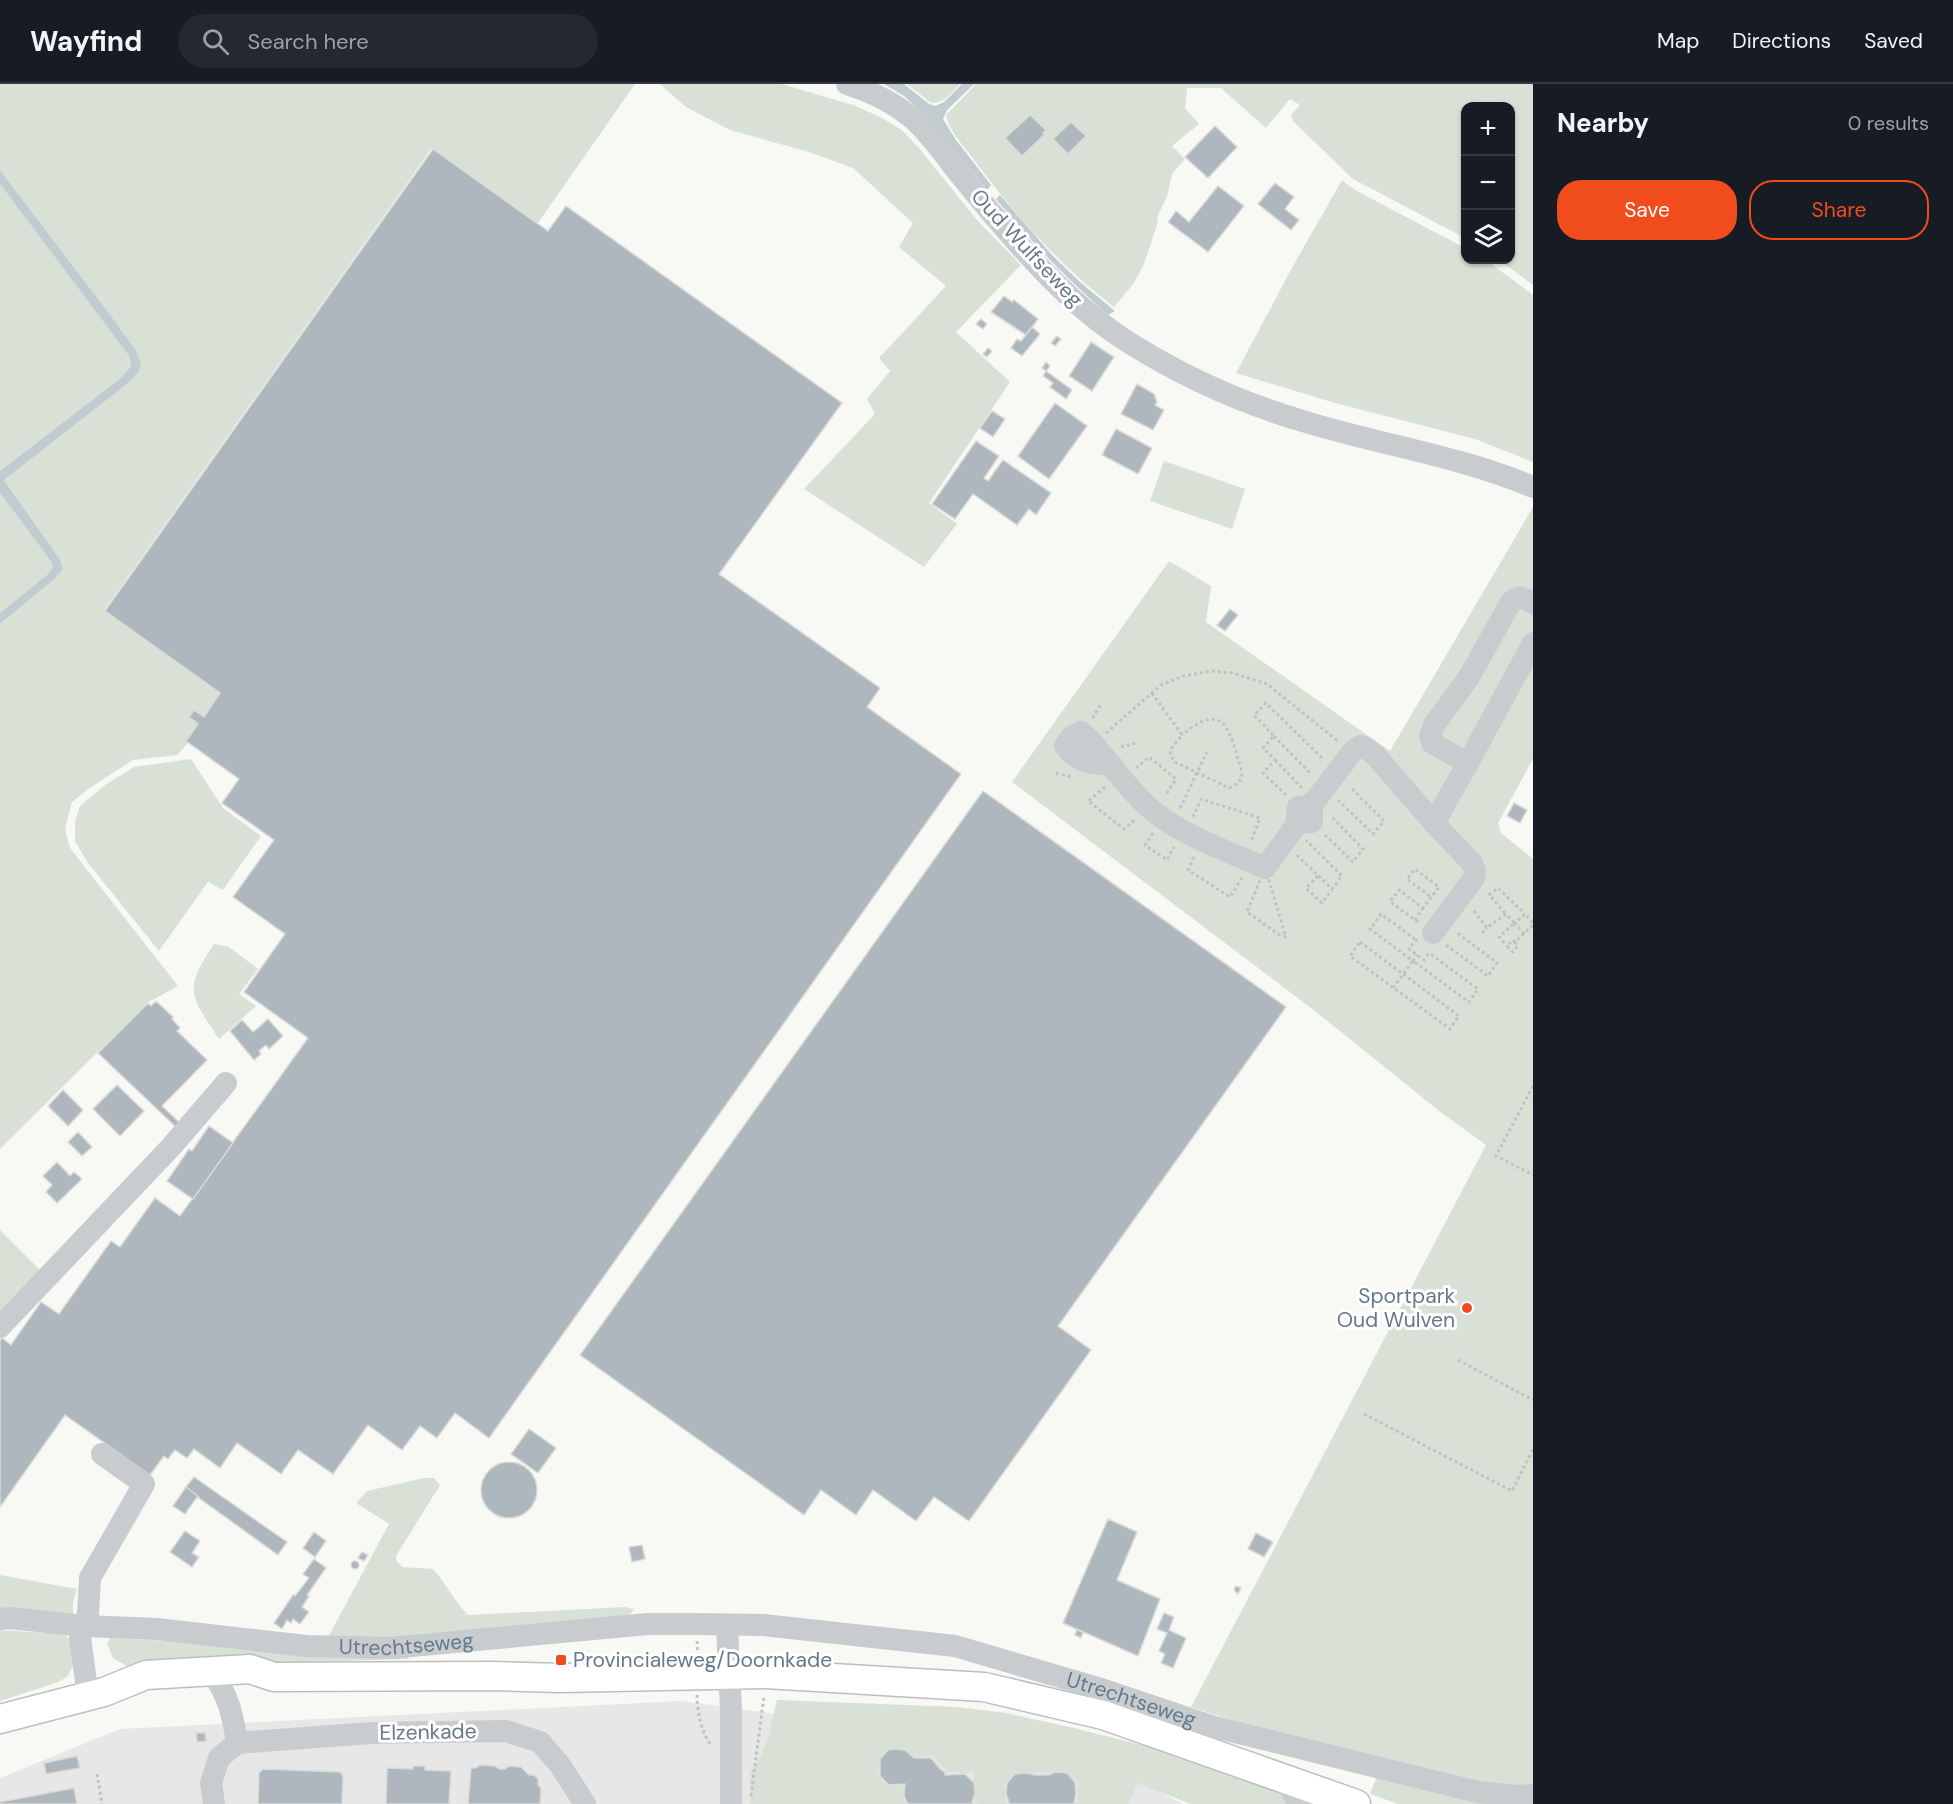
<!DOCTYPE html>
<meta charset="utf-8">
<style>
body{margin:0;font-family:"DM Sans",sans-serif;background:#242831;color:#f1f3f6}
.controls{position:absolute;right:18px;top:18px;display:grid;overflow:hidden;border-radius:12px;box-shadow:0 2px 4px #0004}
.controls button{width:54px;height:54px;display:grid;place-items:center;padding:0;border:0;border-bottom:2px solid #363941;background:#171b24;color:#f1f3f6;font:30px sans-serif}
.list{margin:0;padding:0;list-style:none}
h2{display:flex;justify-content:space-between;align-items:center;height:78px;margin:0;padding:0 24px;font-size:26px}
h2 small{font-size:20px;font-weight:400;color:#9ea1a6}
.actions{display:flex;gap:12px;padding:18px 24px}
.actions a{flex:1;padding:14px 0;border:2px solid #f14d1c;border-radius:24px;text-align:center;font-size:21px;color:#f14d1c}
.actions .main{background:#f14d1c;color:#fff}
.icon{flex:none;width:33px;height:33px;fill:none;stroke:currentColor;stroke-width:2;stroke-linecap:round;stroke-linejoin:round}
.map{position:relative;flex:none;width:1533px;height:1720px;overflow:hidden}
header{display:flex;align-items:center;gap:36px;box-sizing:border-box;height:84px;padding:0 30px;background:#171b24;border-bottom:2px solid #363941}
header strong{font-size:28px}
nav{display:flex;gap:33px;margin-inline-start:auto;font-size:21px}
.search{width:420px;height:54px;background:#242831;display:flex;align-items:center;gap:15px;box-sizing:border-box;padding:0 21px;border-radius:33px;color:#9ea1a6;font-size:22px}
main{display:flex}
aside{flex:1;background:#171b24}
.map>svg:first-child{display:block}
.built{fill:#e6e7e6}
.green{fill:#d9e1d6}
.water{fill:#c1ccd1}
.building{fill:#aeb7bd;stroke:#dadad7;stroke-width:1.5}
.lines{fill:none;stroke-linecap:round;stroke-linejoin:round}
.major-casing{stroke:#bbbfc3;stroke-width:31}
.path{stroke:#bfc2c4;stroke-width:3;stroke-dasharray:3 3;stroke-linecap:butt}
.minor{stroke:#c8cccf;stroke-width:22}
.major{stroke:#fff;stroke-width:28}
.poi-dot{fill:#f14d1c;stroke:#fff;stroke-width:2}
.labels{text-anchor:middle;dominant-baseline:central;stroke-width:6;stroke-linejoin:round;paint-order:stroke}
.street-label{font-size:21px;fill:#657989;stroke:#fff}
.poi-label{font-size:21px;fill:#657989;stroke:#fff;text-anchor:end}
</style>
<header>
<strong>Wayfind</strong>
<div class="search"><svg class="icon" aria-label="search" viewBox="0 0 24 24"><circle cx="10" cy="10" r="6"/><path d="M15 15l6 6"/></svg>Search here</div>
<nav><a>Map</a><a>Directions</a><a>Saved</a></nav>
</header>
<main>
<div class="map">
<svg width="1533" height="1720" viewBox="0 0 1533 1720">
<rect width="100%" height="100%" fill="#f8f8f5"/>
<polygon class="built" points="682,1617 1101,1675 1183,1720 0,1720 0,1694 120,1645"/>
<g class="green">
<polygon points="0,0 635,0 538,139 432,64 105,525 221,608 186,661 177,671 133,676 91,703 72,718 65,745 70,764 178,902 147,919 0,1065 0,540 52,497 63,486 61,477 4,396 138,289 108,228 0,86"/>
<polygon points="660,0 782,0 856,22 882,34 903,47 919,64 977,136 1021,181 956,248 1010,298 929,419 957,440 924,483 804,405 875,330 867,315 890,287 879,274 946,202 899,163 913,139 853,84 809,68 730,46 686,23"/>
<path d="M907,0H960C952,8 944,20 931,19Z"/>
<path d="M976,0H1533V201L1499,176H1510V22H1466L1465,154L1353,95L1293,37L1291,31L1300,21L1290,15L1266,44L1221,4H1187L1185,24L1199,40L1172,62L1185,75L1172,90L1167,113L1158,131L1157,141L1144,180L1134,199L1114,223C1059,181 1013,129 972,73C962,60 949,47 946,31Z"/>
<polygon points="1342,96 1355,106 1465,164 1466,176 1486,176 1533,211 1533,378 1475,355 1335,319 1236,289 1293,182"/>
<polygon points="0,100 129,272 131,282 122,293 0,387"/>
<polygon points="1164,377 1245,405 1232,445 1150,417"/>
<polygon points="0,409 50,476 53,483 48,490 0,529"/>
<polygon points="1533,423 1533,675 1498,739 1501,749 1533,775 1533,1706 1494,1704 1244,1640 1191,1623 1486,1061 1438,1026 1315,927 1012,698 1169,477 1211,502 1206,538 1390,667"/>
<polygon points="191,675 223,724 261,752 223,806 208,798 159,867 88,779 75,757 75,737 80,722 105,701 134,683"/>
<path d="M214,860L229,863L258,885L239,910L256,922L219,955C190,911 183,906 214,860Z"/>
<polygon points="0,1146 43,1189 0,1236"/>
<path d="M424,1394H434L440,1401L396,1472L397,1478L403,1483L433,1485C447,1500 453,1516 468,1531L625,1523L634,1525L628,1534L408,1555H327L389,1440L356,1419L367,1407Z"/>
<polygon points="0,1491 77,1505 73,1518 73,1530 0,1527"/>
<polygon points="0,1546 64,1550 72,1558 73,1582 67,1593 56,1599 0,1617"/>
<polygon points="110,1554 405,1569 409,1575 129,1583 113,1574 107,1560"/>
<polygon points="777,1616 958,1623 1006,1629 1070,1643 1214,1679 1310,1720 1190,1720 1138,1699 1128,1720 1075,1720 1078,1716 1077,1697 1067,1688 1015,1689 1005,1700 1006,1720 978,1720 975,1718 974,1689 948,1688 932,1672 914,1673 905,1665 887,1665 879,1674 878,1691 887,1702 904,1702 903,1715 907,1720 750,1720 750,1688 761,1673 768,1654"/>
<polygon points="1378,1690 1533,1720 1398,1720 1370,1710"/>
</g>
<g class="water">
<polygon points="884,0 904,0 929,20 935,22 944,18 962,0 974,0 947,26 943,35 956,56 991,101 987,106 927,33 904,12"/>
<polygon points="0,86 108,228 136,267 141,280 138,289 128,299 4,396 61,477 63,486 52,497 0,540 0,529 48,490 53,483 50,476 0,409 0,387 122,293 131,282 129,272 0,100"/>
<path d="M1000,111L1053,172L1080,198L1115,227L1108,231C1067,195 1031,158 996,115Z"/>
</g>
<g class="building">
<polygon points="1030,31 1046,46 1043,49 1044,51 1022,72 1005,54"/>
<polygon points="1071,38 1086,52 1068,70 1053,55"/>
<polygon points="1215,42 1237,63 1208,94 1185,73"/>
<polygon points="433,65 548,147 566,122 842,319 719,490 880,604 867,623 961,690 489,1354 455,1329 437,1354 420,1342 402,1366 368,1341 333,1390 298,1366 281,1390 237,1359 220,1384 194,1365 187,1374 175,1366 168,1375 164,1372 150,1391 65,1331 0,1423 0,1257 2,1254 11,1261 41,1218 59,1230 111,1157 120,1163 155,1114 180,1132 308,954 244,908 285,850 233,813 274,756 222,719 239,695 186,657 198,640 189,633 194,626 204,633 220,609 105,527"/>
<polygon points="1275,99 1294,113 1285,125 1299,136 1291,146 1258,120"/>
<polygon points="1218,102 1244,122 1208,168 1168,138 1176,127 1189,138"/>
<polygon points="1004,212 1012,218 1014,216 1038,235 1026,251 991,228"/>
<polygon points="981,235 987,240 983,245 976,240"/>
<polygon points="1032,243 1040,250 1022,272 1011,264 1017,255 1021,257"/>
<polygon points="1057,252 1061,255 1055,262 1051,259"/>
<polygon points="1091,258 1114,273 1092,307 1069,292"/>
<polygon points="988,264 992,267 987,273 983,270"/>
<polygon points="1046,278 1050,282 1046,287 1042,284"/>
<polygon points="1046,287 1072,306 1066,315 1050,303 1053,299 1043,292"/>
<polygon points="1137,300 1154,310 1157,318 1155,321 1164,326 1153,346 1121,330"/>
<polygon points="1055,319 1087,342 1049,395 1018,372"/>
<polygon points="992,327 1005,335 993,353 980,344"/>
<polygon points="1116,345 1152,364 1138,390 1102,371"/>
<polygon points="976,357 999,372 984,394 988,397 1003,376 1051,409 1036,431 1029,425 1017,441 973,410 955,435 932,420"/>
<polygon points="1230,525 1238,531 1225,547 1217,541"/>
<polygon points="983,707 1286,923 1058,1242 1091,1266 969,1437 934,1413 916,1437 873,1406 856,1431 821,1406 804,1431 580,1271"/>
<polygon points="1514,719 1527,726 1520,739 1507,732"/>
<polygon points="156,917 173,933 172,935 180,944 177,947 207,976 162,1022 183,1042 179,1046 98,969 148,919 151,922"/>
<polygon points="268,935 283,952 269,965 266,961 259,967 261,970 254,976 230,947 242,936 253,948"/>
<polygon points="117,1001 144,1027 120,1052 93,1025"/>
<polygon points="63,1006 83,1026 68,1042 48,1022"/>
<polygon points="209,1042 233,1059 193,1115 167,1097 189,1065 192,1067"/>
<polygon points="78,1048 92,1063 82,1072 68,1058"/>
<polygon points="57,1078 70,1092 74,1088 82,1095 57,1119 46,1108 52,1101 43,1092"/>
<polygon points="529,1345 556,1364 538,1389 511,1370"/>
<circle cx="509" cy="1406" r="28"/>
<polygon points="194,1393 287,1458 278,1471 199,1414 186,1403"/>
<polygon points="186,1403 199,1413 199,1414 197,1413 185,1430 173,1422"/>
<polygon points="1108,1435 1137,1448 1117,1496 1160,1515 1138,1572 1063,1539"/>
<polygon points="185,1447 200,1457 192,1469 199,1473 192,1483 170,1468"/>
<polygon points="314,1448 326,1457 315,1473 303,1464"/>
<polygon points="1256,1449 1273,1458 1264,1473 1248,1465"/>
<polygon points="642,1461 645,1475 632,1478 629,1463"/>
<polygon points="362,1468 368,1471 364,1477 358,1474"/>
<polygon points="314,1475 326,1484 307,1511 309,1512 302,1523 309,1528 300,1540 293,1535 291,1539 287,1536 282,1545 274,1539 293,1511 295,1512 309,1494 303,1490"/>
<circle cx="355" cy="1481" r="4"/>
<polygon points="1236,1502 1241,1504 1238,1510 1234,1506"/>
<polygon points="1164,1529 1174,1533 1169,1546 1186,1554 1173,1584 1161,1579 1165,1570 1159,1567 1167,1549 1157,1545"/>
<polygon points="1077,1546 1083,1548 1081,1554 1075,1551"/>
<polygon points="196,1649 205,1649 206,1657 197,1658"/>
<polygon points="894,1665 905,1666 914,1674 931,1674 940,1685 945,1688 945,1691 965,1690 974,1699 975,1710 972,1718 974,1720 909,1720 906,1717 904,1711 905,1700 889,1701 880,1692 880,1675 888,1666"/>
<polygon points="77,1672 80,1684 46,1690 44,1679"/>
<polygon points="480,1681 495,1682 499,1685 505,1685 509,1682 521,1683 529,1691 534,1691 538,1695 538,1701 541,1704 540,1720 468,1720 471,1684 476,1684"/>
<polygon points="413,1682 425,1682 425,1686 451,1687 449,1720 386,1720 387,1684 413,1685"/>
<polygon points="263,1685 340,1688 343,1692 342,1720 258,1720 259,1689"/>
<polygon points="1056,1688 1067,1689 1075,1698 1076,1709 1074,1720 1007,1720 1009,1718 1006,1710 1007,1699 1015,1690 1026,1689 1035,1691 1048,1691"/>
<polygon points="74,1704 77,1720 0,1720 0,1718"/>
</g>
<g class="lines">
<g class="major-casing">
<polyline id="major" points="0,1635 104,1608 146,1591 250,1585 274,1593 493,1592 561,1594 766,1590 984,1603 1103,1631 1356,1720"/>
</g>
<g class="path">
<path d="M1152,609L1182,651L1171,665L1170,671L1175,678L1229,704C1237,700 1242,698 1242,688C1230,651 1227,613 1182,651"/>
<polyline points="1094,634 1093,632 1102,619"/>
<polyline points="1106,649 1161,601 1183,592 1211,587 1233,589 1267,600 1339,658"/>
<polyline points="1274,652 1311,690"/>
<polyline points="1121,663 1136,659"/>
<polyline points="1275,676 1301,703 1302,702"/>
<polyline points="1136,684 1149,673 1176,695 1165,712"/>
<polyline points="1056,689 1072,693"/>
<polyline points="1105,703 1088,717 1124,745 1136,735"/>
<polyline points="1286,711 1263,689 1275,676 1263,664 1274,652 1254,631 1266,619 1323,675"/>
<polyline points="1338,716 1373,750 1384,737 1350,703"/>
<polyline points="1180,724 1207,668"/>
<polyline points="1193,733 1201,715 1260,734 1251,758"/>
<polyline points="1153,749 1145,761 1167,776 1174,763"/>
<polyline points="1325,751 1353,778 1363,765 1331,732"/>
<polyline points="1297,771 1332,805 1342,792 1306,756"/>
<polyline points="1194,773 1188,786 1230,813 1242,794"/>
<polygon points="1265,784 1286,853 1280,851 1247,828"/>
<polyline points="1318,792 1306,804 1322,819 1332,806"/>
<polyline points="1474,827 1487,844 1506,830 1515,839 1499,853 1507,862"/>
<polyline points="1505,829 1489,811 1498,804 1525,830"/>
<polyline points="1415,836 1423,824"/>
<polyline points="1418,838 1390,818 1399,806 1423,824 1439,803 1415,785 1407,795 1431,813"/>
<polyline points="1482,849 1487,844"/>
<polyline points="1524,850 1515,839 1525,830 1533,839"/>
<polyline points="1415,855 1381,830 1370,845 1413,877 1417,871"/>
<polyline points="1417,855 1409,865 1424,876 1430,867"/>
<polygon points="1360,858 1459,932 1450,945 1350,872"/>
<polyline points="1515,858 1518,862 1513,868 1507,862 1513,856 1515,858 1533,841"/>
<polyline points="1446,861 1488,892 1497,879 1456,848"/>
<polyline points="1393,904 1413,877 1469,918 1478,905 1429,869"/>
<polyline points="1533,1002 1496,1072 1533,1091"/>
<polyline points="1458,1276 1533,1316"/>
<polyline points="1364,1330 1512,1407 1533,1365"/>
<polyline points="697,1557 698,1571"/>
<path d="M697,1611C697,1627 701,1648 711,1661"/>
<polyline points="97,1690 102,1720"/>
<polyline points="751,1712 764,1612"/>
</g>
<g class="minor">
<path d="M847,0C870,7 892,18 911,33C926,46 938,62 950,78C971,104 991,130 1014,155C1048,194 1084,230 1128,258C1182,292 1244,320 1306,338C1381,361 1460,372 1533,403"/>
<path d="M1533,519C1524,514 1519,510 1511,518L1469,593L1434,641L1430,652L1432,659L1468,679L1533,559"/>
<path d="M1112,681C1093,680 1077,679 1065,662L1071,653L1081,648L1091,657C1109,678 1131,709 1153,727C1185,753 1228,767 1265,784L1294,744"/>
<polyline points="1315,717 1305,723 1298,723 1296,739 1312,738 1312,723 1315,717 1352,668 1360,662 1366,664 1376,672 1434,739"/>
<polyline points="1433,849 1474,794 1475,786 1472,779 1434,739 1468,679"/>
<polyline points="0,1243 171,1063 226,999"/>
<path id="s1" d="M0,1535L10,1534L85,1542L157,1545L306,1562L390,1564L648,1540H697L763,1541L955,1562L1098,1604L1214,1643L1478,1708L1517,1712L1533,1711"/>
<polyline points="727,1542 731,1626 731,1720"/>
<path d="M209,1587C228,1607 233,1632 237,1659"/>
<polyline points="88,1612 80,1554 88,1530 90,1494 144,1400 102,1370"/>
<polyline points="1284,1694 1295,1713 1310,1720"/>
<polyline points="214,1720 211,1699 219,1674 237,1659 371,1649 506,1647 540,1658 560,1681 585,1720"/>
</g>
<use href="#major" class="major"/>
</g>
<g class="poi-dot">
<circle cx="1467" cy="1224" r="6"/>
<rect x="555" y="1570" width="12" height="12" rx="3"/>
</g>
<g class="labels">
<g class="street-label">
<text transform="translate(1027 164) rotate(47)">Oud Wulfseweg</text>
<text stroke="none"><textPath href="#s1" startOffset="408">Utrechtseweg</textPath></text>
<text stroke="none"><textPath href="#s1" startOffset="1143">Utrechtseweg</textPath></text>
<text transform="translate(428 1648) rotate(-1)">Elzenkade</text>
</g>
<g class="poi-label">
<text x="1455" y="1212">Sportpark<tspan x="1455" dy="24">Oud Wulven</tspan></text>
<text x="573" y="1576" text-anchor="start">Provincialeweg/Doornkade</text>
</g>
</g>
</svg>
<div class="controls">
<button>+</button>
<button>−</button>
<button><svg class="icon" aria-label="layers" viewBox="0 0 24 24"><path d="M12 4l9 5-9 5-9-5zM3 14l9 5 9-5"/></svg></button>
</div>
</div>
<aside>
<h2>Nearby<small>0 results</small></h2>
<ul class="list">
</ul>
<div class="actions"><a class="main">Save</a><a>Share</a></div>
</aside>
</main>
